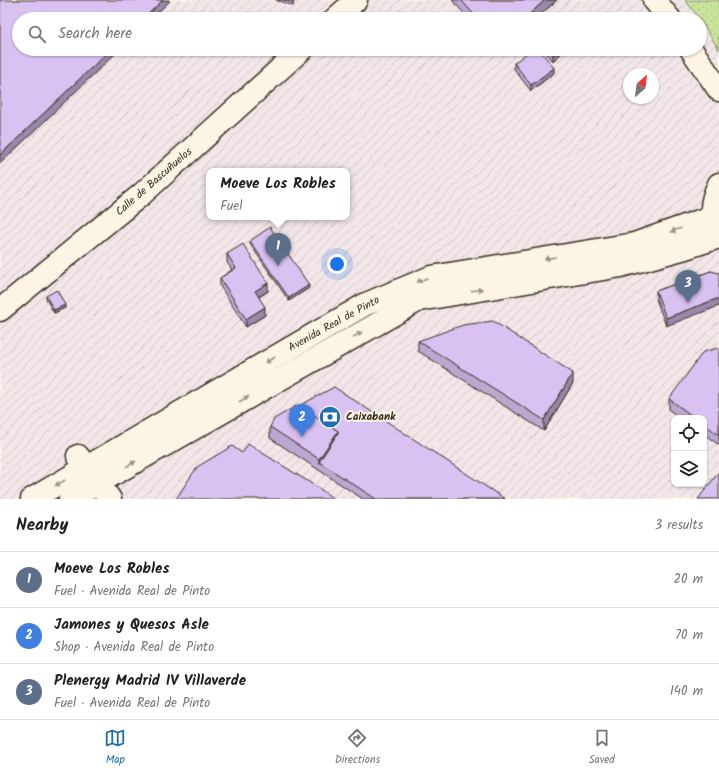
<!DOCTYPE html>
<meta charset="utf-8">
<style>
body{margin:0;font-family:Kalam,sans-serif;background:#f2f2f2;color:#222}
.controls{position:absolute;right:12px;bottom:12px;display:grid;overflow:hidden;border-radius:8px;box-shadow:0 1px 3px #0004}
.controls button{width:36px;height:36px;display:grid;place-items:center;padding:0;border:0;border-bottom:1px solid #e0e0e0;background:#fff;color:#222;font:20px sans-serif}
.compass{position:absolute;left:623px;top:68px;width:36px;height:36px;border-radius:50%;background:#fff;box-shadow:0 1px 3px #0004;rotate:28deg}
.you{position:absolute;left:337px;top:264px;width:14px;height:14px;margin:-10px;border:3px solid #fff;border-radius:50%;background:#1a73e8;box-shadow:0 0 0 6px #1a73e833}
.badge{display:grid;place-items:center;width:26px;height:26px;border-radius:50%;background:#1f6fb2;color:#fff;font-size:13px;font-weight:700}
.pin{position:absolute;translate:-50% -33px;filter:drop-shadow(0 1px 2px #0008)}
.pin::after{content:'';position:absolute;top:21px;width:14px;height:12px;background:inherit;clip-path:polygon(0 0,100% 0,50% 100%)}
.popup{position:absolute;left:206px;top:168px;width:144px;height:52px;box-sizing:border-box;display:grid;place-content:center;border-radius:8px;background:#fff;filter:drop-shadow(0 1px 3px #0005);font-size:13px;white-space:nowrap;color:#767676}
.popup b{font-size:15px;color:#222}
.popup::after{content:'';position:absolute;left:50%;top:100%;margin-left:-8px;border:8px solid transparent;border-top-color:#fff}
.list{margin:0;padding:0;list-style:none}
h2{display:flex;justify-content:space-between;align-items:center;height:52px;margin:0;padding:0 16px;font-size:17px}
h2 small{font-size:13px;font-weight:400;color:#767676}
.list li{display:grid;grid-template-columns:26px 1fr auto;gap:12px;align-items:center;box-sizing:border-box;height:56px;padding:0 16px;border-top:1px solid #e0e0e0}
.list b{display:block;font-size:15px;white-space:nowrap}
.list p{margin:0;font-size:13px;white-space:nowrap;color:#767676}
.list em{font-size:13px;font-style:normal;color:#767676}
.icon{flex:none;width:22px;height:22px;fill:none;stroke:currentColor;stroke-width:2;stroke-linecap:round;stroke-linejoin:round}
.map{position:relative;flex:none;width:719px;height:499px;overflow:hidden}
.search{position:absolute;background:#fff;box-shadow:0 1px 3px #0004;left:12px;right:12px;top:12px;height:44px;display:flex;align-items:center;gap:10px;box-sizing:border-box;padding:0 14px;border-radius:22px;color:#767676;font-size:15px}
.sheet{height:220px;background:#fff}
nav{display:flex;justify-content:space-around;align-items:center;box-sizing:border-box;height:56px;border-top:1px solid #e0e0e0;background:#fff;font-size:11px;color:#767676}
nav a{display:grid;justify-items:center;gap:2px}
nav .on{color:#1f6fb2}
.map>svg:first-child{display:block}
.industrial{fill:url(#industrial-furrows);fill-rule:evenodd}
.grass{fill:url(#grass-dots);stroke:#82885d}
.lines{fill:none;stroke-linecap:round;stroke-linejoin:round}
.minor-casing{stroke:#3b2a1e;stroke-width:25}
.major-casing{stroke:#3b2a1e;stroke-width:25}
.minor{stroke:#fcf5e5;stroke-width:22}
.major{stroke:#fcf5e5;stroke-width:22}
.wall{fill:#bba7d0;stroke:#3b2a1e}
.shaded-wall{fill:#9888a9;stroke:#3b2a1e}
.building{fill:#d9c2f2;stroke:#3b2a1e}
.oneway{fill:#9c9082}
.labels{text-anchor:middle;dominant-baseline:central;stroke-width:4;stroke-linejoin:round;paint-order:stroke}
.street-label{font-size:11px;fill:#3b2a1e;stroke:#fcf5e5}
.poi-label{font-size:11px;font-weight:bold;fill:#3b2a1e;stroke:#fcf5e5;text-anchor:start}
</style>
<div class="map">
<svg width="719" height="499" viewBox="0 0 719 499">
<defs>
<pattern id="industrial-furrows" width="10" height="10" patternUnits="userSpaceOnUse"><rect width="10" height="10" fill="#f2e6e9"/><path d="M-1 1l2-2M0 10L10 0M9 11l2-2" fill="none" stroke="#d0c5c7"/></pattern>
<pattern id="grass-dots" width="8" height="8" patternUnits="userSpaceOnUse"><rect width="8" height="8" fill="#c9e59c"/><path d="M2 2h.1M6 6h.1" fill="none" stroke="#aec586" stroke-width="1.8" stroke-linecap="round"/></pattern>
</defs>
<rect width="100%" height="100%" fill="#fcf5e5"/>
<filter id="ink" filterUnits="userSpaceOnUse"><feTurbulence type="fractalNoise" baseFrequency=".025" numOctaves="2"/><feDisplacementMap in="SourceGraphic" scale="8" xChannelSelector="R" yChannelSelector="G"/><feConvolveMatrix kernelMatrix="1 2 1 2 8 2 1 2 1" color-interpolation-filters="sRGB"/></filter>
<g filter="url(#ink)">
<path class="industrial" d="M0,0H719V499H0ZM19,19H700V49H19ZM629,74H653V98H629ZM209,171H347V217H209ZM674,418H704V484H674Z"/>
<polygon class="grass" points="685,0 719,0 719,50 700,19"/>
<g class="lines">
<g class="minor-casing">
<g id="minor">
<polyline points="654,0 670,19"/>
<polyline points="335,19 356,0"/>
<polyline points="691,49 719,90"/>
<polyline points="0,310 142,194 302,49"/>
<polyline points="78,456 110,499"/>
</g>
</g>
<g class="major-casing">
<g id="major">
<path d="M718,230C710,210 710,203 719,184"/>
<polyline points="32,499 366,304 431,277 634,244 713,216"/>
<polyline points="70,499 419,300 621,266 682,249 719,237"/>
</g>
</g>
<use href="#minor" class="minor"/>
<use href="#major" class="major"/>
</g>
<g class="wall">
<polygon points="276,0 294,0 293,6"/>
<polygon points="452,0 557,0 536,19 469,19"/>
<polygon points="543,49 566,49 553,61"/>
<polygon points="514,63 554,73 531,91 514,69"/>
<polygon points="250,241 309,288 289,301 250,244"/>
<polygon points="227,254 268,291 259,297 265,315 246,327 220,286 220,278 232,270 227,262"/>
<polygon points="711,271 666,326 656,299 656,291"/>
<polygon points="46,296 65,308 54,313 46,299"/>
<polygon points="418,341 573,383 544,431 418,351"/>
<polygon points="719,349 719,445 704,434 704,418 681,418 669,410 669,399"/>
<polygon points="270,427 505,499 363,499 270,438"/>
</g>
<g class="shaded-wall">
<polygon points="163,0 169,0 169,2 151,19 143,19"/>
<polygon points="545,0 557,0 536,19 524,19"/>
<polygon points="111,49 120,49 0,164 0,155"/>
<polygon points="560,49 566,49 553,61 553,55"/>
<polygon points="554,68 554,73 531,91 531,85"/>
<polygon points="268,283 268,291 255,299 255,291"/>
<polygon points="309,285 309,288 289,301 289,298"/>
<polygon points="719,298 719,306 666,326 666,318"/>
<polygon points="65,305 65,308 54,313 54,310"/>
<polygon points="265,307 265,315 246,327 246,319"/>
<polygon points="573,373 573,383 544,431 544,420"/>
<polygon points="338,431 338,442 319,462 319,459"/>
</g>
<g class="building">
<polygon points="0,0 163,0 143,19 19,19 19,49 111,49 0,155"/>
<polygon points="284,0 293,0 293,3"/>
<polygon points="461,0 545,0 524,19 478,19"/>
<polygon points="574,13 579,19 566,19"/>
<polygon points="532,49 539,49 554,68 531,85 514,63"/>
<polygon points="548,49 560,49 553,55"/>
<polygon points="270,227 309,285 289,298 250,241"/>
<polygon points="243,244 268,283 255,291 265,307 246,319 220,278 236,268 227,254"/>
<polygon points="711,271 719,273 719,298 666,318 656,291"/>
<polygon points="57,290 65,305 54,310 46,296"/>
<polygon points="493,321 573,373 544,420 418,341 463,325"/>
<polygon points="718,348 719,349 719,435 704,424 704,418 695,418 669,399 703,352"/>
<polygon points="334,387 505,499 376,499 319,462 338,433 338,431 299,406"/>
<polygon points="298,405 338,431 319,459 270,427 274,419"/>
<polygon points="248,444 317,487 334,499 176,499 197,467 232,446 242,453"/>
<polygon points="719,472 719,499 698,499"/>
</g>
<defs><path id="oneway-solid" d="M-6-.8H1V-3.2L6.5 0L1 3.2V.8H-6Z"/></defs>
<g class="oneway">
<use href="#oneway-solid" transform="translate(676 230) rotate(160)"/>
<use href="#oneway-solid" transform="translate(550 258) rotate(171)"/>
<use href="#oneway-solid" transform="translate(422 280) rotate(157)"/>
<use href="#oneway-solid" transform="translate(477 290) rotate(-10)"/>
<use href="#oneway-solid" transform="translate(357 335) rotate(-30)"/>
<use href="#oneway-solid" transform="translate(270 360) rotate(150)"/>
<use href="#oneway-solid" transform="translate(244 399) rotate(-30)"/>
<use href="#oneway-solid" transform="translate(131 464) rotate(-30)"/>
<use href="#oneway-solid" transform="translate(60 483) rotate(150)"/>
</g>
</g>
<defs>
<g id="bank-disc" transform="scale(1.15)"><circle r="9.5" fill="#1f6fb2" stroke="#fcf5e5"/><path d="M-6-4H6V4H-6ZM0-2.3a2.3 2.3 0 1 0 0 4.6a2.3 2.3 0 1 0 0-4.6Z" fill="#fff"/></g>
</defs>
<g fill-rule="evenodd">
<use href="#bank-disc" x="330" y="417"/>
</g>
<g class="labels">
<g class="street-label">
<text transform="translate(154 182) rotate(-41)">Calle de Bascuñuelos</text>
<text transform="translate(334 324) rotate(-29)">Avenida Real de Pinto</text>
</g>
<g class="poi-label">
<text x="346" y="417">Caixabank</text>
</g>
</g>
</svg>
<div class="controls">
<button><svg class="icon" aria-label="locate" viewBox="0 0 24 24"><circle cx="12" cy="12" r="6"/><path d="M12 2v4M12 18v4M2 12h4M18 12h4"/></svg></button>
<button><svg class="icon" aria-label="layers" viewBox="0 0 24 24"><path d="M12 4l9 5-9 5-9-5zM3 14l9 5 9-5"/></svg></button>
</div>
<svg class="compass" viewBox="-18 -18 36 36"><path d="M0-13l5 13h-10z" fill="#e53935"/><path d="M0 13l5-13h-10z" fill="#767676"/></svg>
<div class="you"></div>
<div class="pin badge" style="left:278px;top:266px;background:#5c6f8a">1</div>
<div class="popup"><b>Moeve Los Robles</b>Fuel</div>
<div class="pin badge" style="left:302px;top:437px;background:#3f7fe0">2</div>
<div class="pin badge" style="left:688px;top:303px;background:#5c6f8a">3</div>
<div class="search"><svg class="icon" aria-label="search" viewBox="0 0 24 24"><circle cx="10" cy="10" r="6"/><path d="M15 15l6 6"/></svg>Search here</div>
</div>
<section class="sheet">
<h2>Nearby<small>3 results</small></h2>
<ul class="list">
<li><span class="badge" style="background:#5c6f8a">1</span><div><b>Moeve Los Robles</b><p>Fuel · Avenida Real de Pinto</p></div><em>20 m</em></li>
<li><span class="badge" style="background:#3f7fe0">2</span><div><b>Jamones y Quesos Asle</b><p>Shop · Avenida Real de Pinto</p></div><em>70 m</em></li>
<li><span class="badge" style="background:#5c6f8a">3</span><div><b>Plenergy Madrid IV Villaverde</b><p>Fuel · Avenida Real de Pinto</p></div><em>140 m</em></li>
</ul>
</section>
<nav>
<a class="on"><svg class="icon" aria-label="map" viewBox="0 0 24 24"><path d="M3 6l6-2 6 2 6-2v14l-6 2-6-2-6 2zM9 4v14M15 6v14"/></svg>Map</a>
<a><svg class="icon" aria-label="directions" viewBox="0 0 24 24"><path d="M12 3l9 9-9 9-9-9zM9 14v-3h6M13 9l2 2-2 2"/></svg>Directions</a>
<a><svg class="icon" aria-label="saved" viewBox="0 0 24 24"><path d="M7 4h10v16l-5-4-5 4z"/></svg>Saved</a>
</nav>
